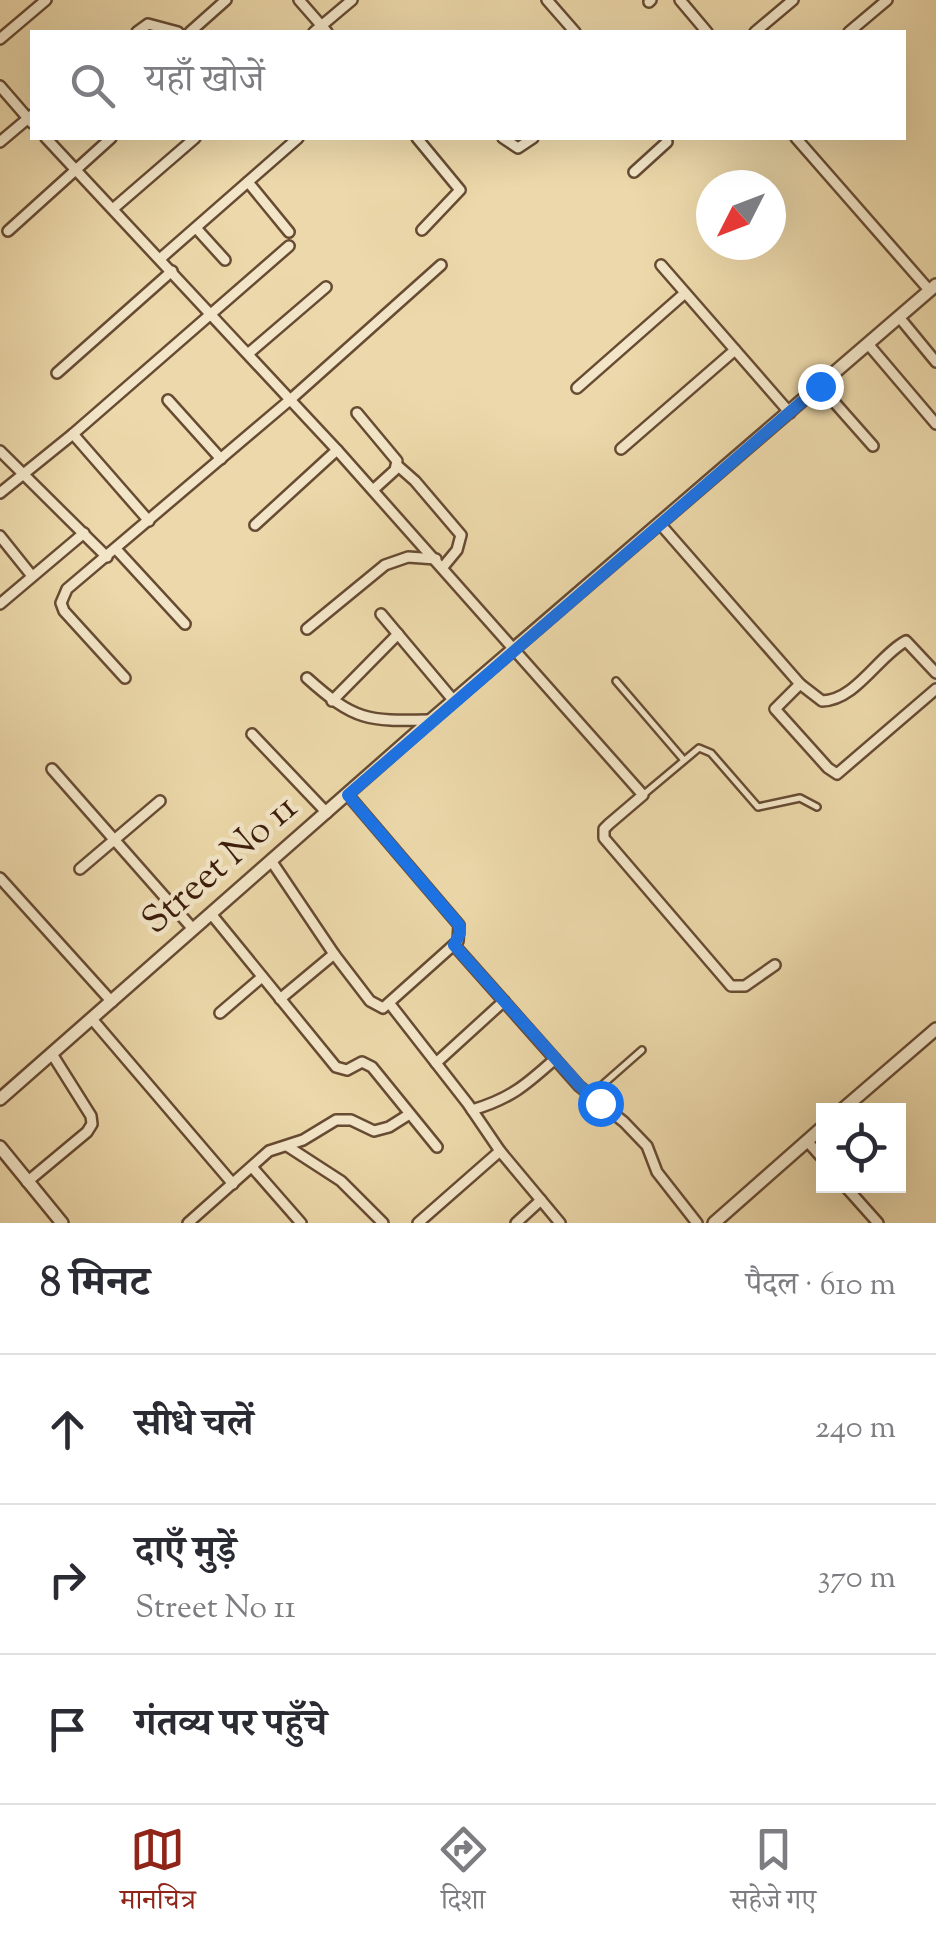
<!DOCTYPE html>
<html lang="hi">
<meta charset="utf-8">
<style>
body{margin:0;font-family:"Sorts Mill Goudy","Noto Serif Devanagari",serif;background:#f2f2f3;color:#2b2b33}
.controls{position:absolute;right:30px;bottom:30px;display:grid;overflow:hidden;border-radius:0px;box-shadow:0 10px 40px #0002}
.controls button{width:90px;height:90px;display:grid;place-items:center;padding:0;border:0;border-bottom:2px solid #e1e1e2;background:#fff;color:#2b2b33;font:50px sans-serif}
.compass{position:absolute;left:696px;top:170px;width:90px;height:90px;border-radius:50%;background:#fff;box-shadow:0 10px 40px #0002;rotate:228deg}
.stop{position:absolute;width:30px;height:30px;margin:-22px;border:8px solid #1a73e8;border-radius:50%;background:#fff}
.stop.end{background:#1a73e8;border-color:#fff;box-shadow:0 2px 10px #0008}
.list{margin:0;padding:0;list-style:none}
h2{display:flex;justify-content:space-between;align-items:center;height:130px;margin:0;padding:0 40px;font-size:42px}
h2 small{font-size:32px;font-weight:400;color:#7c7c81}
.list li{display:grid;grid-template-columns:65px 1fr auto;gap:30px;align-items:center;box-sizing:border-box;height:150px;padding:0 40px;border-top:2px solid #e1e1e2}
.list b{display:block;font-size:38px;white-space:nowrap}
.list p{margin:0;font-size:32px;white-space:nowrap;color:#7c7c81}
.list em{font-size:32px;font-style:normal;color:#7c7c81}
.icon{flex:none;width:55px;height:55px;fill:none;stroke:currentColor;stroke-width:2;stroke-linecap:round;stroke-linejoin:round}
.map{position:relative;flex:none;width:936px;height:1223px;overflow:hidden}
.search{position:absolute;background:#fff;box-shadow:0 10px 40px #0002;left:30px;right:30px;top:30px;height:110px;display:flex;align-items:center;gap:25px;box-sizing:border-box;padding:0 35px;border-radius:0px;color:#7c7c81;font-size:38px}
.sheet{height:580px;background:#fff}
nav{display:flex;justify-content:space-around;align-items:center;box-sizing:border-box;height:140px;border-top:2px solid #e1e1e2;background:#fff;font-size:28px;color:#7c7c81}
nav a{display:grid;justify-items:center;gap:5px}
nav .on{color:#8f2418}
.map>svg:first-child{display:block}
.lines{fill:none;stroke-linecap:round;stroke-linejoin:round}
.service-casing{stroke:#674b33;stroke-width:10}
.minor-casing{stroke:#674b33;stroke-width:14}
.tertiary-casing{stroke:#674b33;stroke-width:16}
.service{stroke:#f3e6c8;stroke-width:5}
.minor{stroke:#f3e6c8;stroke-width:9}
.tertiary{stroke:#f3e6c8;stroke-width:11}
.route{stroke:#1a73e8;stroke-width:12}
.labels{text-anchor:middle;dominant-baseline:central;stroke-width:9;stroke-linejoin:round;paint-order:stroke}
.street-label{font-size:38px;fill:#3b1c0b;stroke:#f3e6c8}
</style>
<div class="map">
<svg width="936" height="1223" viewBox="0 0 936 1223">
<rect width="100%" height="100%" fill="#ecd8aa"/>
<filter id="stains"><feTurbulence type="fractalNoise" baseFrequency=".002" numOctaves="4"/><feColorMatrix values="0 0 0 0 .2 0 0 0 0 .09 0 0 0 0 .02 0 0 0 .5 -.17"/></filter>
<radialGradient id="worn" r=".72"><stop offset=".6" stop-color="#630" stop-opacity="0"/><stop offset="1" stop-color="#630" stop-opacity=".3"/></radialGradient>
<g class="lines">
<g class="service-casing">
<g id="service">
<polyline points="616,681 683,759"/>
<polyline points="643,795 699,748 711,753 758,807 800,798 817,807"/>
<polyline points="592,1094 642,1050"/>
</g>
</g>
<g class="minor-casing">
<g id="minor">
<polyline points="299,0 327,32"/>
<polyline points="547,0 575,32"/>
<polyline points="680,0 707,32"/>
<polyline points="649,2 651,0"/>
<polyline points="137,32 148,24 178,32"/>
<polyline points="190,32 226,0"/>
<polyline points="314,32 352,0"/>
<polyline points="755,32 793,0"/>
<polyline points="849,32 887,0"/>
<polyline points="0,39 46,0"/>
<polyline points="0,86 32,123"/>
<polyline points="46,138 337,450 643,795 609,824 604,829 604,838 725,979 731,986 745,986 775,965"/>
<polyline points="417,138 460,190 422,230"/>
<polyline points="503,138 518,148 533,138"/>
<polyline points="796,138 930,291"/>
<polyline points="0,142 32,115"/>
<polyline points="634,172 667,142"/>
<polyline points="248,182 289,232"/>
<polyline points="114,208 195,138"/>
<polyline points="196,228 225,260"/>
<polyline points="8,231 111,138"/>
<polyline points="161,258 298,138"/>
<polyline points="661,265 790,413"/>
<polyline points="899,317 936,362"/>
<polyline points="868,344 936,424"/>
<polyline points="249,353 326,287"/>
<polyline points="57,373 172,271"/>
<polyline points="820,386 873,446"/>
<polyline points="577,388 685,293"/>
<polyline points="168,400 221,459"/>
<polyline points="357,413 397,461 395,470 373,490"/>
<polyline points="73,434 149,521"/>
<polyline points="621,449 735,350"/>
<polyline points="0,451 107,557"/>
<polyline points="398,466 415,481 461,535 457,550 443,567"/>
<polyline points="0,493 73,434 289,246"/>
<polyline points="255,525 337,450"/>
<path d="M661,525L800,684L822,701C856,700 878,656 906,641L936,673"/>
<polyline points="0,536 32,576"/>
<polyline points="116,549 185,624"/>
<polyline points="0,604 84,533"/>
<polyline points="381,614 454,701"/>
<polyline points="307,629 385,565 408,557 436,559"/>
<polyline points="125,678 64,611 61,603 67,589 291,399 441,265"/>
<path d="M307,678C356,722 368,721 431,720"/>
<polyline points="800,684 775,709 828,768 837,774 936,689"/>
<polyline points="332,701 398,634"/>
<polyline points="252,734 327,813"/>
<polyline points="52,769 193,929"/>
<polyline points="272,862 334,954"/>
<polyline points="80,869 160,801"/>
<polyline points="0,878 112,1002"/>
<polyline points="212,915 336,1067 347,1070 362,1062 372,1067 437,1147"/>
<polyline points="454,945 579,1086 624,1122 647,1146 657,1172 697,1223"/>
<polyline points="280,999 334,954 370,1001 383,1008 458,941 459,925 348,795"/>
<polyline points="390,1004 468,1104 500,1151"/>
<polyline points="220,1013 262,977"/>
<polyline points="92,1019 233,1184"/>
<polyline points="436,1063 504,1001"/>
<path d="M472,1110C510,1099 526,1085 555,1059"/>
<polyline points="807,1141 824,1160"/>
<polyline points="287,1146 341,1181 383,1223"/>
<polyline points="252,1167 301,1223"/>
<polyline points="27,1182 87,1132 92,1124 91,1116 52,1054"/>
<polyline points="845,1186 878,1223"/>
<polyline points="188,1223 269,1151 303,1140 336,1120 351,1120 374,1131 389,1127 408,1115"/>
<polyline points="418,1223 500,1151 560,1223"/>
<polyline points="516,1223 541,1200"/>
</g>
</g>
<g class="tertiary-casing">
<g id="tertiary">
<polyline points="0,1099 431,720 936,285"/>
<polyline points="842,1110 936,1029"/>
<polyline points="0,1147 62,1223"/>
<polyline points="714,1223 824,1126"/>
</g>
</g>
<use href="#service" class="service"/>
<use href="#minor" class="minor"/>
<use href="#tertiary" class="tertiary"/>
</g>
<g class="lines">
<polyline class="route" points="600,1103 580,1086 454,945 460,933 459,925 348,795 820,386"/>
</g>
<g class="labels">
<g class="street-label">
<text transform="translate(221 866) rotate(-41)">Street No 11</text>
</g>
</g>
<rect width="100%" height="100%" filter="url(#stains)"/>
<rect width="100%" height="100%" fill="url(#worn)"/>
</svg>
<div class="controls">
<button><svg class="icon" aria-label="locate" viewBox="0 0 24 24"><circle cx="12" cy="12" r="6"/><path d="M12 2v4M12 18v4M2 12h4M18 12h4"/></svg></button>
</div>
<svg class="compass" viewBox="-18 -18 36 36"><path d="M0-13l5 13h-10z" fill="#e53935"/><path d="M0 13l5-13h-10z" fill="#7c7c81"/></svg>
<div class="stop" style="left:600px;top:1103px"></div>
<div class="stop end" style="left:820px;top:386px"></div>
<div class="search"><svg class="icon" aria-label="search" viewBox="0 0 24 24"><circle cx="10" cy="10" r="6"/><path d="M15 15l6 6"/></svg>यहाँ खोजें</div>
</div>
<section class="sheet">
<h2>8 मिनट<small>पैदल · 610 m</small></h2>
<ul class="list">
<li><svg class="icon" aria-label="ahead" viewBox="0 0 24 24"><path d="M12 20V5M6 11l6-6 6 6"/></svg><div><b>सीधे चलें</b></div><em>240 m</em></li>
<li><svg class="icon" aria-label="right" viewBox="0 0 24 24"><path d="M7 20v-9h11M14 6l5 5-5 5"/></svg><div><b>दाएँ मुड़ें</b><p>Street No 11</p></div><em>370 m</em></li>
<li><svg class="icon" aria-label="arrive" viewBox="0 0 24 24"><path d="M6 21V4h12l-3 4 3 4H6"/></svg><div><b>गंतव्य पर पहुँचे</b></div></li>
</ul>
</section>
<nav>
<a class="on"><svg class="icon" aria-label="map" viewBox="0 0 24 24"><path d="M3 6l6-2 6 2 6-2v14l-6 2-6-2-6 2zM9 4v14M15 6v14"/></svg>मानचित्र</a>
<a><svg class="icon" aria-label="directions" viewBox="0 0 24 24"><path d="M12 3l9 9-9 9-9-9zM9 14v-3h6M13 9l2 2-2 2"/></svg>दिशा</a>
<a><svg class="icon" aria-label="saved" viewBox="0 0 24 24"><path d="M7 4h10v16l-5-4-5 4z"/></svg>सहेजे गए</a>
</nav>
